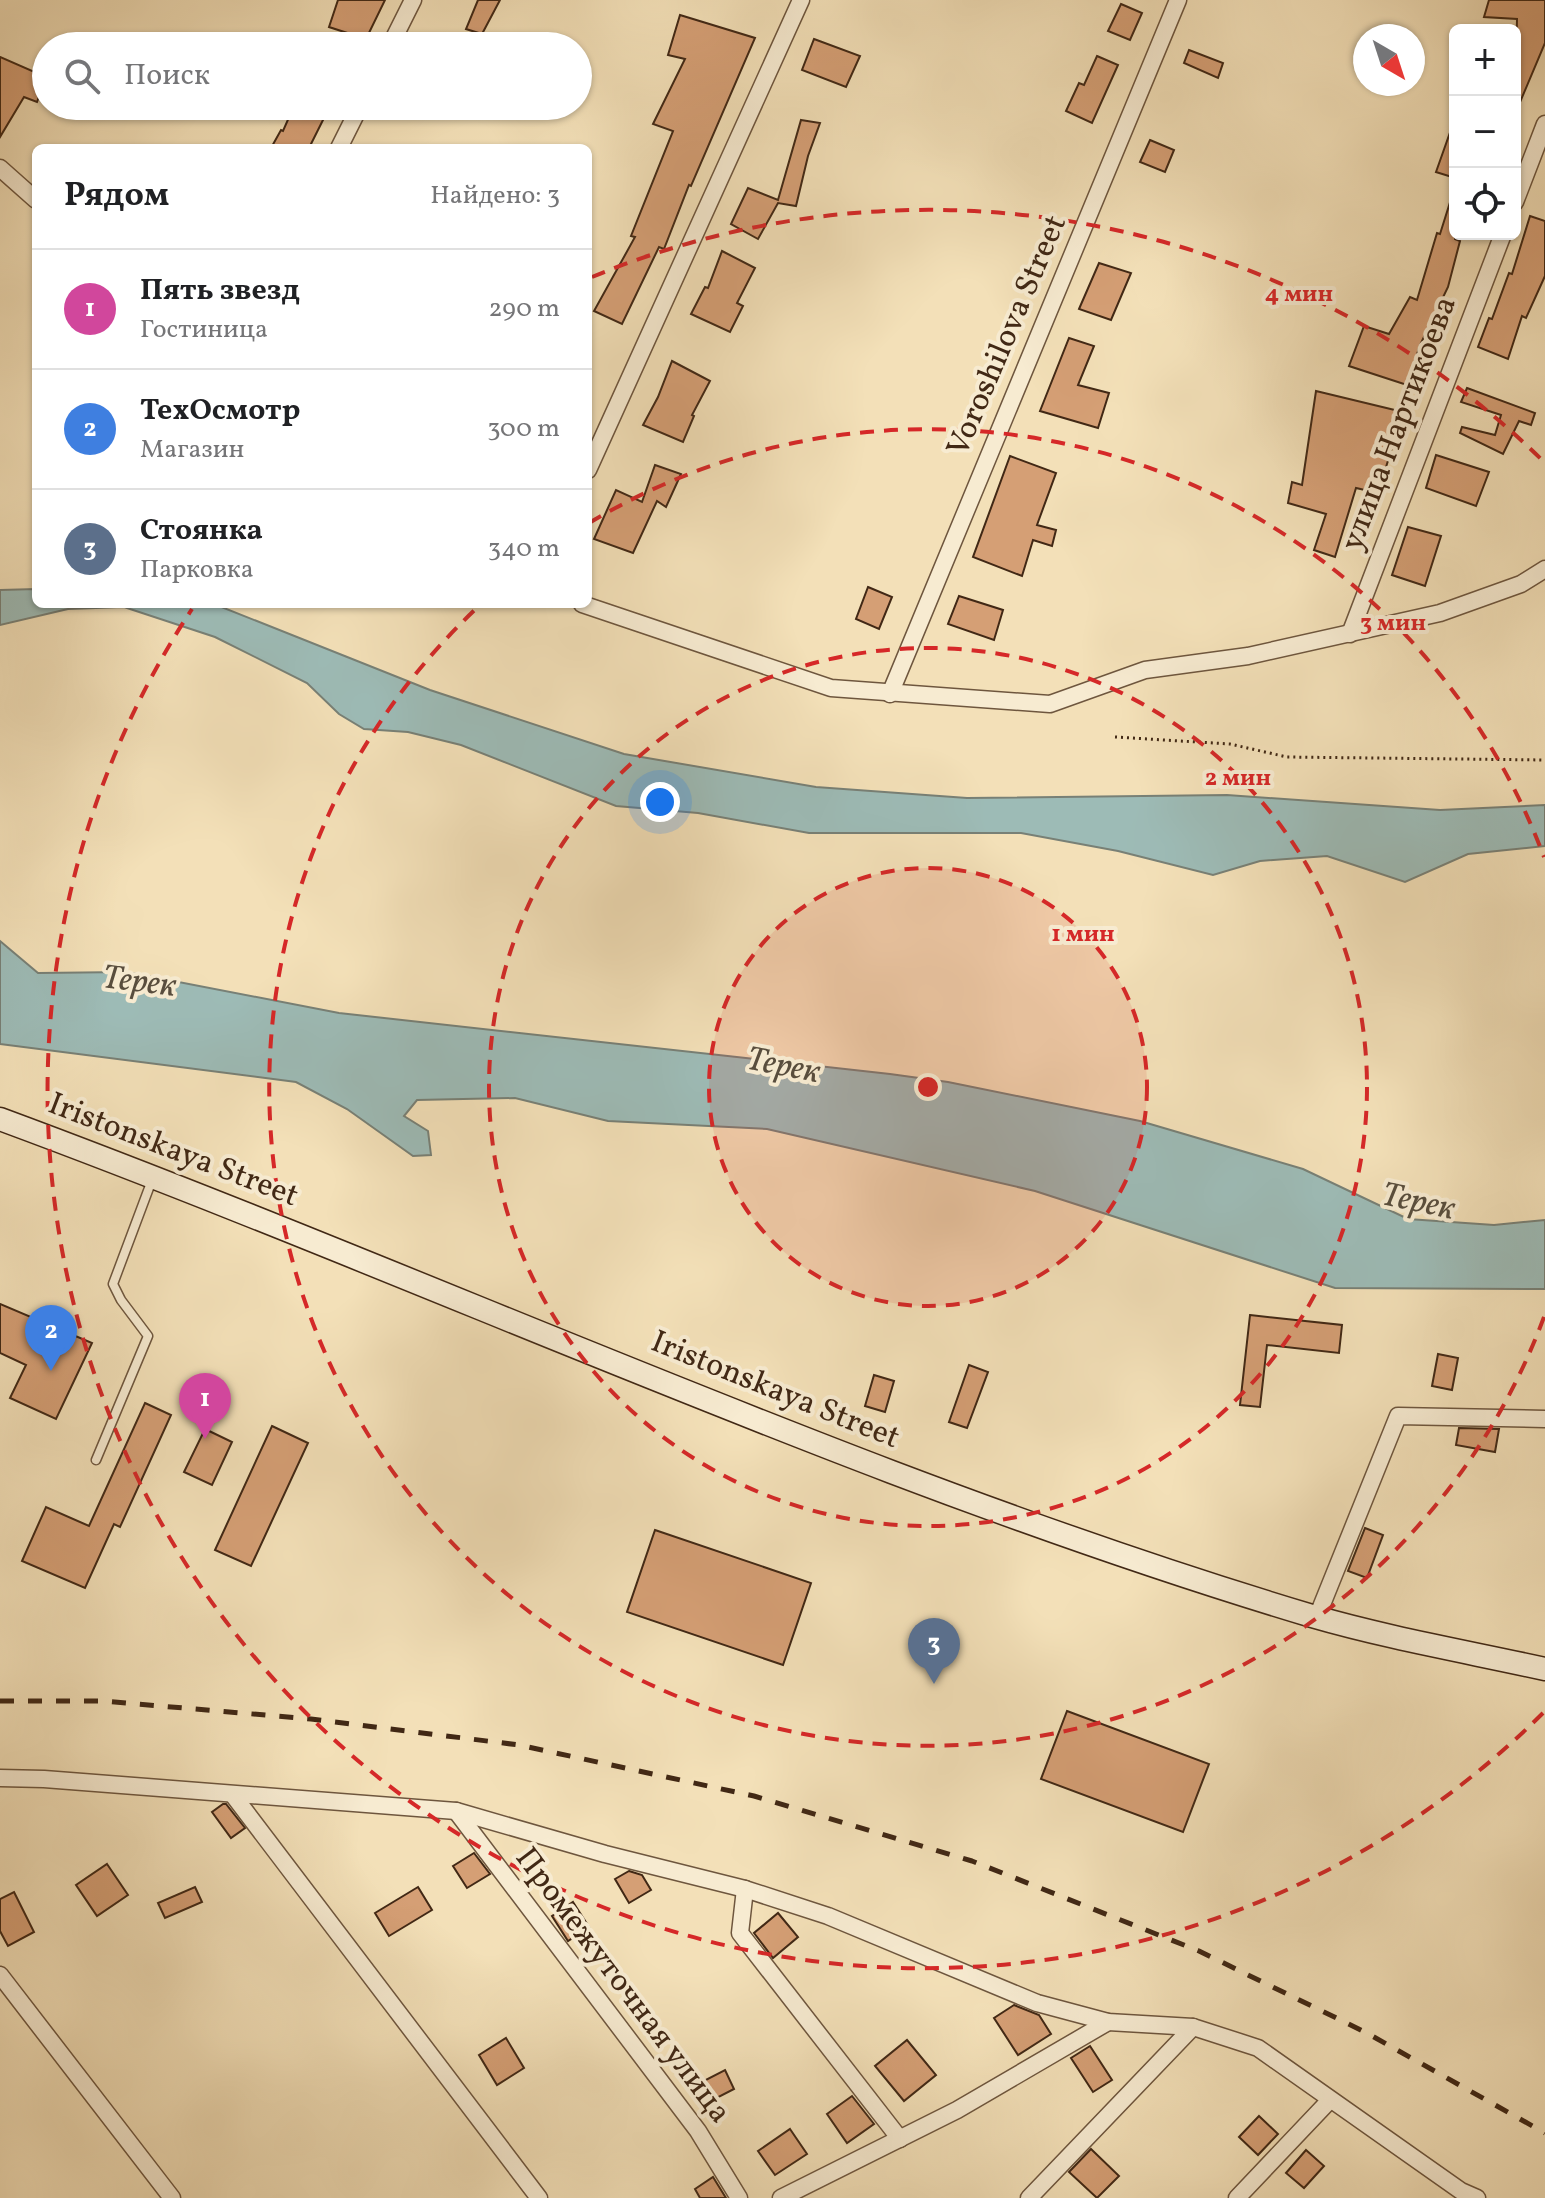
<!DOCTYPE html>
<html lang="ru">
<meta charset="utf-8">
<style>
body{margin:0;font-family:Vollkorn,serif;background:#f6f6f6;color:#202124}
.controls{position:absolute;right:24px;top:24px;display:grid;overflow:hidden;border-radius:12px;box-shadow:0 2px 6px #0004}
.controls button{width:72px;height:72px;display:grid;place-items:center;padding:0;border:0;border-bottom:2px solid #e0e0e0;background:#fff;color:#202124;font:40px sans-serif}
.compass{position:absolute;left:1353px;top:24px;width:72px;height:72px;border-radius:50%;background:#fff;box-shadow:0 2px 6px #0004;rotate:141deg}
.you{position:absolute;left:660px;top:802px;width:28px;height:28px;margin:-20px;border:6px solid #fff;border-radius:50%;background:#1a73e8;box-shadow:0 0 0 12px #1a73e833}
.badge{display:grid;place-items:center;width:52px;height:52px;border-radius:50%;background:#111827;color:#fff;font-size:26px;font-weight:700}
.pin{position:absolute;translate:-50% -66px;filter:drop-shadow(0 2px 4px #0008)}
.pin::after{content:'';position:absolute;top:42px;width:28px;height:24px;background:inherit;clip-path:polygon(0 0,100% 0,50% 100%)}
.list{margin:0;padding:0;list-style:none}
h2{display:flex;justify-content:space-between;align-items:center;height:104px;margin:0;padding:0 32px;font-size:34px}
h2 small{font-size:26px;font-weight:400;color:#757577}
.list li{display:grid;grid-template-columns:52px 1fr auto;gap:24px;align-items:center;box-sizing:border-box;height:120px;padding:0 32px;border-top:2px solid #e0e0e0}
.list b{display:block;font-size:30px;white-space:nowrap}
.list p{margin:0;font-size:26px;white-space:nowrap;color:#757577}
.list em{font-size:26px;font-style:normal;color:#757577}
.icon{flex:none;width:44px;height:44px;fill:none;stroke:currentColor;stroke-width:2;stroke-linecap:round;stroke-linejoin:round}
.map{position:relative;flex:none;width:1545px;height:2198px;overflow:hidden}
.search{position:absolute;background:#fff;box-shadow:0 2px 6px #0004;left:32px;top:32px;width:560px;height:88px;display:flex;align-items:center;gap:20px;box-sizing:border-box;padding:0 28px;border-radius:44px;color:#757577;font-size:30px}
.panel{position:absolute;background:#fff;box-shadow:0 2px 6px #0004;left:32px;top:144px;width:560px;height:464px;border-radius:12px}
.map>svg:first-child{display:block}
.water{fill:#9dbbb6;stroke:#788076;stroke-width:2}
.building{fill:#d59f75;stroke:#412815;stroke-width:2}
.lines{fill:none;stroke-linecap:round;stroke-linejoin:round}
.lane-casing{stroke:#6e563e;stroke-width:11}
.street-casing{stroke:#6e563e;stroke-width:19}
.secondary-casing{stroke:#412815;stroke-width:25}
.path{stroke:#412815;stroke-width:3;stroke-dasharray:2 4;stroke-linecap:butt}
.lane{stroke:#f7ebd1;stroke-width:8}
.street{stroke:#f7ebd1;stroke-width:16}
.secondary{stroke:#f7ebd1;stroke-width:22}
.rail{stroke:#412815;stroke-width:5;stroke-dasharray:14 14;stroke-linecap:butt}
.ring{fill:none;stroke:#d62828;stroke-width:4;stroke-dasharray:14 10}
.labels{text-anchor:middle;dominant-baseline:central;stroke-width:8;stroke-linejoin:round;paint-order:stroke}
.street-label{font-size:32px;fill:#412815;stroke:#f7ebd1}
.water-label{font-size:34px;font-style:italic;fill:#584d3d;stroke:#f7ebd1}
.centre{fill:#d62828;stroke:#f7ebd1;stroke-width:4}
.ring-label{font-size:24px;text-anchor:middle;font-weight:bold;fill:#d62828;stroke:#f7ebd1;stroke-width:8;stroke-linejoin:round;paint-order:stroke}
</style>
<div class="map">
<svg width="1545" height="2198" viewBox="0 0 1545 2198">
<rect width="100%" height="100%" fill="#f3e0b8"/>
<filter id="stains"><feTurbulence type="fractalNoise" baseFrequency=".0025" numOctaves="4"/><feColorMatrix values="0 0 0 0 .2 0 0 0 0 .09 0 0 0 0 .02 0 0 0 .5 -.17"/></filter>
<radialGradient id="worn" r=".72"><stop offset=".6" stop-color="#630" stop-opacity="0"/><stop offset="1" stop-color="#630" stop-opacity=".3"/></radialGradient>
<g class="water">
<polygon points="36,589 36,604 214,604 430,690 624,754 816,787 967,798 1227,795 1440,810 1545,805 1545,846 1468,854 1405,882 1327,856 1260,861 1213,875 1118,851 1021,833 809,833 698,813 616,806 461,745 408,732 364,729 339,714 307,683 215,637 124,607 68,609 0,625 0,590"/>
<polygon points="0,941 38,973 127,972 339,1013 890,1074 948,1082 1140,1121 1303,1169 1408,1219 1494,1225 1545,1220 1545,1289 1335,1288 1035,1191 767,1129 608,1121 515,1098 417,1100 404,1116 428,1131 431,1155 413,1156 347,1109 296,1082 0,1044"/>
</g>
<g class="building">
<polygon points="338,0 385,0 366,39 329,27"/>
<polygon points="478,0 500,0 482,34 466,29"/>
<polygon points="1489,0 1545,0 1545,43 1515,114 1517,19 1484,17"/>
<polygon points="1121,4 1142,13 1130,40 1108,31"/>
<polygon points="680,15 755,38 691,186 689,185 664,249 659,247 622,324 594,311 635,237 631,236 673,131 653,124 685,59 668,55"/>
<polygon points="814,39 860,56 846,87 802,70"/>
<polygon points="1189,50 1223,63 1218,78 1184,63"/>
<polygon points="1097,56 1118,65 1092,123 1066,111 1079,83 1084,85"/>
<polygon points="0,57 46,77 37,102 24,97 0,137"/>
<polygon points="294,106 330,106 309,148 271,148 281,130 283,131"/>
<polygon points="801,120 820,123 808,156 796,206 778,203 758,239 731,224 748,188 778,200"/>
<polygon points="1453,124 1455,124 1455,178 1436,172"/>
<polygon points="1150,140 1174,150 1165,172 1140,162"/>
<polygon points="1452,196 1455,197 1455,239 1460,241 1448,287 1420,345 1407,385 1349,366 1364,326 1389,334 1410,297 1417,300 1437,233 1440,234"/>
<polygon points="1530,216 1545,221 1545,276 1526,318 1522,316 1508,359 1478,347 1489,318 1492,319 1509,273 1512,274"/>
<polygon points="722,251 755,268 737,303 743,306 730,332 691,314 705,287 708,288"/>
<polygon points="1099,263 1131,273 1111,320 1079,309"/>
<polygon points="1069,338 1094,346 1078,385 1109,393 1098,428 1040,411"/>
<polygon points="672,361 710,381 692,415 694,416 683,442 643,425 658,397"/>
<polygon points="1467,388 1535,413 1531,425 1519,421 1503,454 1460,433 1462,427 1495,435 1501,415 1461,402"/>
<polygon points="1316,391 1403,412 1378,493 1356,488 1335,557 1314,550 1326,514 1288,503 1292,482 1302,485"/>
<polygon points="1436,455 1489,472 1476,506 1426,488"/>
<polygon points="1010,456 1056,473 1037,525 1056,530 1052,546 1033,540 1022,576 973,557"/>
<polygon points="655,465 681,474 666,507 657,501 633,553 594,539 616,490 642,502"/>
<polygon points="1408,527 1441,536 1425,586 1392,575"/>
<polygon points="868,587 892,597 879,629 856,619"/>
<polygon points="959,596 1003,610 994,640 948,624"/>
<polygon points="0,1304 92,1343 56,1419 10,1398 26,1365 0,1353"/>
<polygon points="1250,1315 1342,1325 1339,1353 1267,1345 1260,1407 1240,1405"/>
<polygon points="1438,1354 1458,1358 1452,1390 1432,1386"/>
<polygon points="969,1365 988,1372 967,1428 949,1422"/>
<polygon points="874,1375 894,1381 885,1412 865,1406"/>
<polygon points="145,1403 171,1415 120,1527 114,1524 85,1588 22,1561 46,1507 89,1526"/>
<polygon points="272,1426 308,1443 251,1566 215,1550"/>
<polygon points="1459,1428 1499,1429 1495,1452 1456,1445"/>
<polygon points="205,1429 232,1442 212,1485 184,1472"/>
<polygon points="1365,1528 1383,1535 1367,1578 1348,1571"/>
<polygon points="655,1530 811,1583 783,1665 627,1612"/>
<polygon points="1067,1711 1209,1764 1183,1832 1041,1779"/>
<polygon points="223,1804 226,1804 245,1828 231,1838 212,1812"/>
<polygon points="474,1853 490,1874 467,1888 453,1866"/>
<polygon points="107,1864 128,1895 97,1916 76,1885"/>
<polygon points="629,1871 642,1875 651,1890 629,1903 615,1879"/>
<polygon points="195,1887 202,1902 165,1918 158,1903"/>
<polygon points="418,1887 432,1910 389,1936 375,1913"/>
<polygon points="14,1892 34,1932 8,1946 0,1931 0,1899"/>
<polygon points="573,1902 589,1927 568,1941 552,1916"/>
<polygon points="778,1913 798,1937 773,1958 754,1933"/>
<polygon points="1014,2005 1039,2015 1051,2034 1018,2055 994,2018"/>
<polygon points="506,2038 524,2068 497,2085 479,2055"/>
<polygon points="907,2040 936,2075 904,2101 875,2066"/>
<polygon points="1090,2046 1112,2080 1093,2092 1071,2058"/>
<polygon points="725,2070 734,2089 705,2104 696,2085"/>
<polygon points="852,2096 874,2124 847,2143 827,2114"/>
<polygon points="1259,2116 1278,2134 1258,2155 1239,2137"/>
<polygon points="790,2129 807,2154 775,2175 758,2151"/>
<polygon points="1091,2149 1119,2176 1097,2198 1069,2172"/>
<polygon points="1306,2150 1324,2166 1304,2188 1286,2173"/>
<polygon points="713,2177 726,2198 700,2198 695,2189"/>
</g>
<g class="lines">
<g class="lane-casing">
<polyline id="lane" points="96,1460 148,1336 121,1300 113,1284 152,1180"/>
</g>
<g class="street-casing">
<g id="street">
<polyline points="390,46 413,0"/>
<polyline points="339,148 360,106"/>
<polyline points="0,168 36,200"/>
<polyline points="1515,202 1545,124"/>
<polyline points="588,470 801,0"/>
<polyline points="582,604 831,688 1050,704 1145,670 1248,656 1440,613 1521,584 1545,569"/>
<polyline points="1350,634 1503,234"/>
<polyline points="890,694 1178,0"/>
<polyline points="1317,1617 1398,1416 1545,1419"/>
<polyline points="0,1778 44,1779 456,1811 605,1854 745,1889 828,1916 1037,2003 1108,2022 1193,2027 1258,2048 1461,2191 1477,2198"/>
<polyline points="233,1795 539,2198"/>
<polyline points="456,1811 698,2131 739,2198"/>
<polyline points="745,1889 740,1933 900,2139"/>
<polyline points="0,1975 172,2198"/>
<polyline points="781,2198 957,2110 1108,2022"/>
<polyline points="1029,2198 1193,2027"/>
<polyline points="1237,2198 1329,2101"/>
</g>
</g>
<g class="secondary-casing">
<path id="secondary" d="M0,1119C438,1281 863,1482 1312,1616C1388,1638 1468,1652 1545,1669"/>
</g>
<polyline class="path" points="1115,737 1230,744 1287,757 1545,760"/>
<use href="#lane" class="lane"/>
<use href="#street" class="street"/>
<use href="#secondary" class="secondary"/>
<polyline class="rail" points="0,1701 102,1701 311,1719 519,1745 754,1796 972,1861 1199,1951 1365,2032 1545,2133"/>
</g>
<circle cx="928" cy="1087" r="219" fill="#d62828" fill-opacity=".12"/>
<g class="ring">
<circle cx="928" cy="1087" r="219"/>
<circle cx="928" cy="1087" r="439"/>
<path d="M1544 1317A658 658 0 1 1 479 606M589 523A658 658 0 0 1 1544 857"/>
<path d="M1543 1713A877 877 0 0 1 192 609M592 277A877 877 0 0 1 1543 461"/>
</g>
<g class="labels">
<g class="street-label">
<text transform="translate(1008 336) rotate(-67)">Voroshilova Street</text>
<text transform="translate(1400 424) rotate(-69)">улица Нартикоева</text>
<text transform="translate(173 1151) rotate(21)">Iristonskaya Street</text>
<text transform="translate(775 1391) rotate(22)">Iristonskaya Street</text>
<text transform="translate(622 1986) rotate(53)">Промежуточная улица</text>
</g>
<g class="water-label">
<text transform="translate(139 983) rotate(7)">Терек</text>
<text transform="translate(783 1067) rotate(11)">Терек</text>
<text transform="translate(1418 1203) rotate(12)">Терек</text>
</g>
</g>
<circle cx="928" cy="1087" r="12" class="centre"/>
<g class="ring-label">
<text x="1299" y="301">4 мин</text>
<text x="1393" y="630">3 мин</text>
<text x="1238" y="785">2 мин</text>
<text x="1083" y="941">1 мин</text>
</g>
<rect width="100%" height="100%" filter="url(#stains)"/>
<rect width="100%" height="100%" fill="url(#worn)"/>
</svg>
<div class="controls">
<button>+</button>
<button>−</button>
<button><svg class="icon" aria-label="locate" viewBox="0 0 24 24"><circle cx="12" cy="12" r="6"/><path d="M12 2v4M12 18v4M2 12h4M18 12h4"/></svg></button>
</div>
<svg class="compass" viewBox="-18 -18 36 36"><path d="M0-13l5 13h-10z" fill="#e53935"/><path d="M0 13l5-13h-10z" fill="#757577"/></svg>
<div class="you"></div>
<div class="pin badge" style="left:205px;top:1439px;background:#d1479c">1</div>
<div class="pin badge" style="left:51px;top:1371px;background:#3f7fe0">2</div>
<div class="pin badge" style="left:934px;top:1684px;background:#5c6f8a">3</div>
<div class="search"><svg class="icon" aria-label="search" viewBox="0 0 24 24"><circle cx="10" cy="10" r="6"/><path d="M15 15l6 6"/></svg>Поиск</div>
<section class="panel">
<h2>Рядом<small>Найдено: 3</small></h2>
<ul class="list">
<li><span class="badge" style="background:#d1479c">1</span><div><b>Пять звезд</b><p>Гостиница</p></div><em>290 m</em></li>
<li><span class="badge" style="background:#3f7fe0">2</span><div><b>ТехОсмотр</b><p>Магазин</p></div><em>300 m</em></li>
<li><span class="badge" style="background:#5c6f8a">3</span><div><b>Стоянка</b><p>Парковка</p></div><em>340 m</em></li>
</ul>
</section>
</div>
